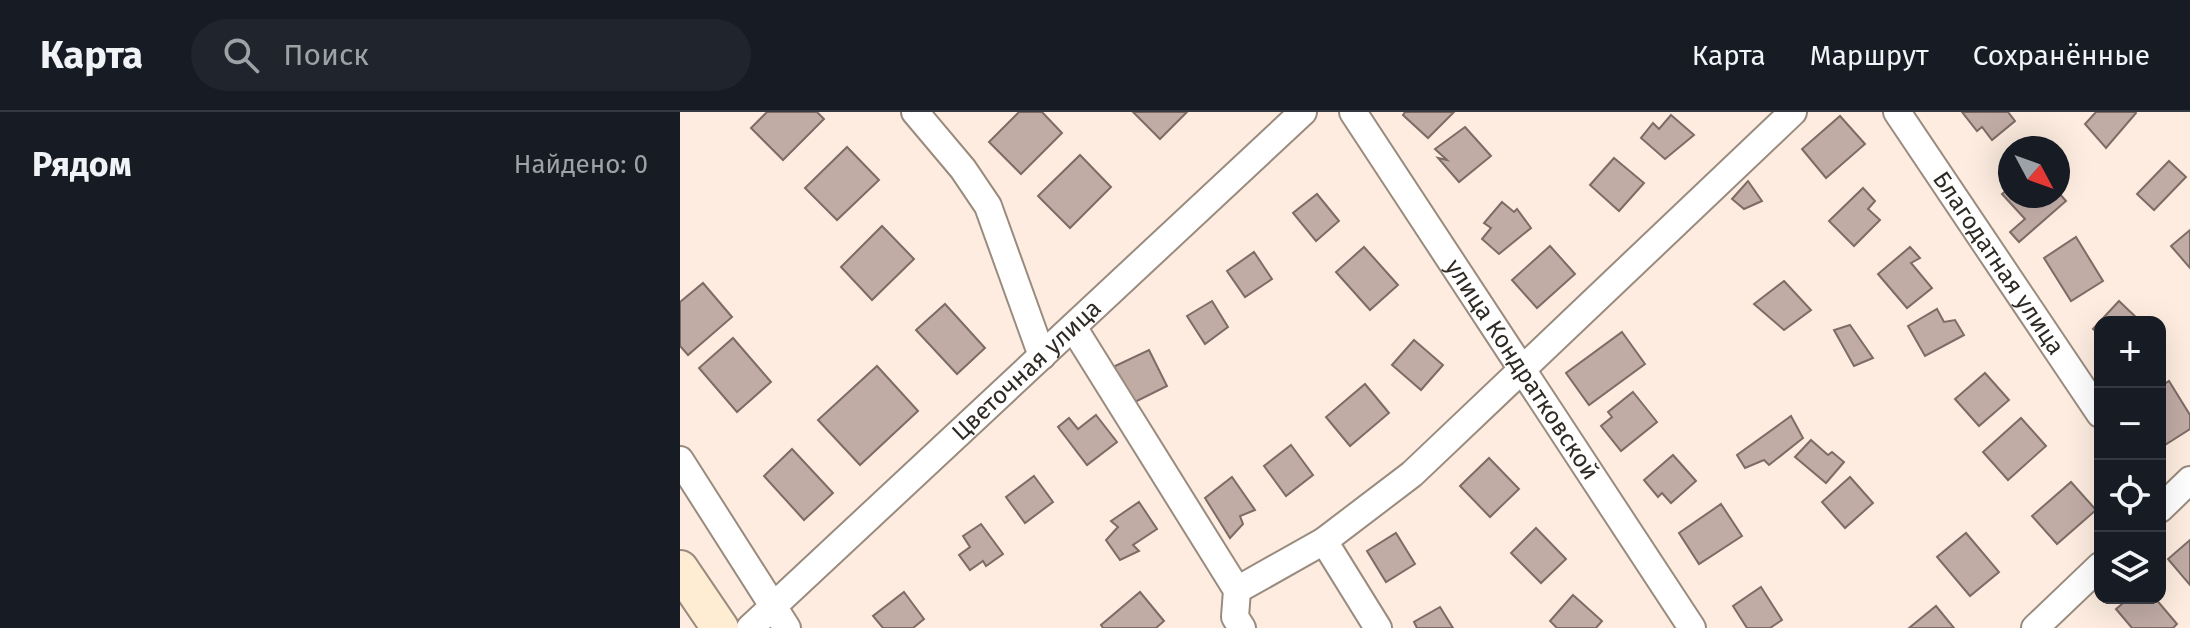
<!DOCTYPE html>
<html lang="ru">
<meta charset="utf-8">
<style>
body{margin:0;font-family:"Fira Sans",sans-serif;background:#20242c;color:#f1f3f6}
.controls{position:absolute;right:24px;bottom:24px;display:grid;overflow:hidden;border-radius:16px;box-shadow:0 8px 32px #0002}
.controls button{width:72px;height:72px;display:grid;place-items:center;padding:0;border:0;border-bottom:2px solid #363941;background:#171b24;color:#f1f3f6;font:40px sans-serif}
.compass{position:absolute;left:1318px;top:24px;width:72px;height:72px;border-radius:50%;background:#171b24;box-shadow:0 8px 32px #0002;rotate:131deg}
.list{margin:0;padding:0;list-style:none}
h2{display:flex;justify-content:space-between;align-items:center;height:104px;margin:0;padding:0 32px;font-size:34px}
h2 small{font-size:26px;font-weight:400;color:#9ea1a6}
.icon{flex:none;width:44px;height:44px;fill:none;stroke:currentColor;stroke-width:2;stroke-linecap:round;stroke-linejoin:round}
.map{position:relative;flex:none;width:1510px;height:516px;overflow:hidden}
header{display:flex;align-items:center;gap:48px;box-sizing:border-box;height:112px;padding:0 40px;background:#171b24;border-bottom:2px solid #363941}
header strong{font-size:38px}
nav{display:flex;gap:44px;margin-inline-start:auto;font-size:28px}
.search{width:560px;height:72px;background:#20242c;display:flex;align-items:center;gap:20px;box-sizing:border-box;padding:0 28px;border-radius:44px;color:#9ea1a6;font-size:30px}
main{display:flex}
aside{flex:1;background:#171b24}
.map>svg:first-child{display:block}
.building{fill:#c0aba5;stroke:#7d6b65;stroke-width:2}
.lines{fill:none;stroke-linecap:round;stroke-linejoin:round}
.minor-casing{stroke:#9a8b7f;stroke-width:30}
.secondary-casing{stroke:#9a8b7f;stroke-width:40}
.minor{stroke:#fff;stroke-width:26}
.secondary{stroke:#feedd2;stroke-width:36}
.labels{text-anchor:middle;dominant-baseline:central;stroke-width:6;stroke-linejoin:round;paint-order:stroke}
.street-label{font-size:24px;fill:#2f2924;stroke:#fdfdfd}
</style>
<header>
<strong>Карта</strong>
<div class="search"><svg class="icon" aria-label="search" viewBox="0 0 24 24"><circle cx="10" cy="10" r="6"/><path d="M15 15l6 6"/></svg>Поиск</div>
<nav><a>Карта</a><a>Маршрут</a><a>Сохранённые</a></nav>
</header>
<main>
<aside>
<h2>Рядом<small>Найдено: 0</small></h2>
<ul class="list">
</ul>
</aside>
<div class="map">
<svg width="1510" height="516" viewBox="0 0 1510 516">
<rect width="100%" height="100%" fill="#fdecdf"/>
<g class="building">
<polygon points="87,0 137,0 144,7 103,48 71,16"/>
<polygon points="339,0 362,0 382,21 341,62 309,30"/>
<polygon points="453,0 507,0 480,27"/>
<polygon points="725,0 774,0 748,26 723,3"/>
<polygon points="1282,0 1328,0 1335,9 1312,28 1302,15 1297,19"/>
<polygon points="1416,0 1455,0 1456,1 1426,36 1405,12"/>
<polygon points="991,3 1014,23 985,47 961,26 973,11 979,17"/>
<polygon points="1160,4 1185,32 1146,66 1122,37"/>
<polygon points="785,15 811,44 779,70 758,46 767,48 755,37"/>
<polygon points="167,35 199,68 157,108 125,76"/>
<polygon points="400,43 431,75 390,116 358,84"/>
<polygon points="934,46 964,71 939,99 910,73"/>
<polygon points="1489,49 1506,65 1474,98 1457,82"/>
<polygon points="1068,69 1082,89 1064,97 1052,87"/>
<polygon points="1330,75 1330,84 1378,84 1378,80 1386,89 1339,130 1330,120 1345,107 1322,82"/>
<polygon points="1183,76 1195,89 1188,97 1200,108 1174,134 1149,109"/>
<polygon points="637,82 659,109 636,129 613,101"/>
<polygon points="822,90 834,100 837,97 851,116 819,142 802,127 811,116 804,111"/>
<polygon points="202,114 234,147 192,188 161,155"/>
<polygon points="1510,118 1510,156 1491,134"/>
<polygon points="1396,125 1423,169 1391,189 1364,146"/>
<polygon points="870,134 895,162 857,196 832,168"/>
<polygon points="684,135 718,173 690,198 656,160"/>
<polygon points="1230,135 1240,146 1231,151 1252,176 1227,196 1198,162"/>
<polygon points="574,140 592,167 565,185 547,159"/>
<polygon points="1104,169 1131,198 1104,218 1074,192"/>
<polygon points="23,171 52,205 8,243 0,234 0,190"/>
<polygon points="532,189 548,215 525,232 507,204"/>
<polygon points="1439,189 1461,210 1420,210 1420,223 1413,217"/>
<polygon points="265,192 305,236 277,262 236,218"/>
<polygon points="1257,197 1264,210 1275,208 1284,223 1245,244 1228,214"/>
<polygon points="1170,213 1193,246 1174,254 1154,218"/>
<polygon points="942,220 965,252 909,293 886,261"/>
<polygon points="53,226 91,270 57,300 19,256"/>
<polygon points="734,228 763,253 741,278 712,253"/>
<polygon points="469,238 487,274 451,292 433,255"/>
<polygon points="197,254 238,299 180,353 138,308"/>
<polygon points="1305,261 1329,288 1299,314 1275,287"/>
<polygon points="1489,269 1510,303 1510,317 1485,333 1480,326 1480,275"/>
<polygon points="685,272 709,301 670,334 646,305"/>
<polygon points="953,280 977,310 941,339 921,314 932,305 928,300"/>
<polygon points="416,303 437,330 407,353 378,315 389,306 398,317"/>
<polygon points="1111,304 1123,326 1089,353 1084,348 1065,356 1057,343"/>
<polygon points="1341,306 1366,334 1328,368 1303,340"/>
<polygon points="1131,328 1148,343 1152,340 1164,350 1146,371 1115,345"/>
<polygon points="611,333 633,363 606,384 584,354"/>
<polygon points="112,337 153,381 124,408 84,364"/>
<polygon points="993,343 1016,369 991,391 982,381 978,385 964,368"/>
<polygon points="809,346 839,377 810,405 780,374"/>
<polygon points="354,364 373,390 345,411 326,385"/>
<polygon points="552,365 575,398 560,404 563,412 550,426 525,386"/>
<polygon points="1170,365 1193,391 1165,416 1142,390"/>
<polygon points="1391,370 1416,398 1377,432 1352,404"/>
<polygon points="459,390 477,417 453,433 459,439 440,448 426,428 438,415 431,409"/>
<polygon points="1041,392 1062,424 1019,452 999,421"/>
<polygon points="301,412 323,442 306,454 303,449 290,458 279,443 290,435 283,424"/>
<polygon points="856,416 886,447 861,471 831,441"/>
<polygon points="716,421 735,452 706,470 687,439"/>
<polygon points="1286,421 1319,460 1290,484 1257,445"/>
<polygon points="1510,428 1510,473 1488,447"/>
<polygon points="1081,475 1102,508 1090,516 1067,516 1053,494"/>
<polygon points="224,480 244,507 233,516 203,516 193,504"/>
<polygon points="460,480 484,509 476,516 423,516 421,513"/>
<polygon points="893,483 922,509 916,516 877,516 870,509"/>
<polygon points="1449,486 1475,486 1497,512 1493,516 1452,516 1436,497"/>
<polygon points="1256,494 1274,516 1229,516"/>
<polygon points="760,495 773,516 737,516 734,510"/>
</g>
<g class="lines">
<g class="minor-casing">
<g id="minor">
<polyline points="235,0 283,57 308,94 362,244"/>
<path id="s1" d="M673,0L1012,516"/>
<path id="s2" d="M1217,0L1420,302"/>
<polyline points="393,215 557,478 555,505 562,516"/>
<polyline points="0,348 107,516"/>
<polyline points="1480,397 1510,368"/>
<polyline points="644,429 698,516"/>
<polyline points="557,478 644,429 732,362 1113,0"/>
<path id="s3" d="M70,516L623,0"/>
<polyline points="1355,516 1420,454"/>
</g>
</g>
<g class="secondary-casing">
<polyline id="secondary" points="0,457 40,516"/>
</g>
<use href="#minor" class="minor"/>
<use href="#secondary" class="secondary"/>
</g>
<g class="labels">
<g class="street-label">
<text stroke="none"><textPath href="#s2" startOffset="182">Благодатная улица</textPath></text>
<text stroke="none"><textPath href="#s3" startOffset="378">Цветочная улица</textPath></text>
<text stroke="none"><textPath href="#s1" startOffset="308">улица Кондратковской</textPath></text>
</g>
</g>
</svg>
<div class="controls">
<button>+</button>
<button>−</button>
<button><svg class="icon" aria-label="locate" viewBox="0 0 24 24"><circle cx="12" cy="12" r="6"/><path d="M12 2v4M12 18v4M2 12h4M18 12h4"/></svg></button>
<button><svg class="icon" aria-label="layers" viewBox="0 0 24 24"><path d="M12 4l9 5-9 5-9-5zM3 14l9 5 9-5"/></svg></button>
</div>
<svg class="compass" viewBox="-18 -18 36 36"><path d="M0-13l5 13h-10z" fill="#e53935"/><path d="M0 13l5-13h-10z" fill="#9ea1a6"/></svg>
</div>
</main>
